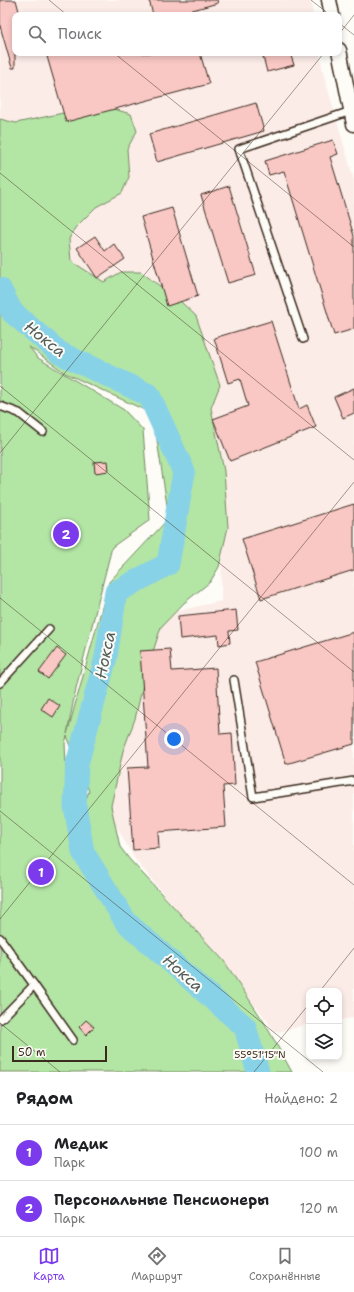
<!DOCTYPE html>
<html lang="ru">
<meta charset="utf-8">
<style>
body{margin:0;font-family:"Shantell Sans",sans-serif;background:#f6f6f6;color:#202124}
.controls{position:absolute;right:12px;bottom:12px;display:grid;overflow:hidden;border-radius:8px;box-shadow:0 2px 6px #0003}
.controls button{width:36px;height:36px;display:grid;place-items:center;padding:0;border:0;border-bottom:1px solid #e0e0e0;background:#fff;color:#202124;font:20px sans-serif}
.scale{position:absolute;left:12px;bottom:10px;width:95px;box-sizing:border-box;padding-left:4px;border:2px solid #3b2a1e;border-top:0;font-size:11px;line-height:14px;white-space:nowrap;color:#3b2a1e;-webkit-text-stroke:3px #fdfcf7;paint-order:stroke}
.you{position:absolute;left:174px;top:739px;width:14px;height:14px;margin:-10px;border:3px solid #fff;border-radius:50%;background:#1a73e8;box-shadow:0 0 0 6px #1a73e833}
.badge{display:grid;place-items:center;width:26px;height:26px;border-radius:50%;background:#7c3aed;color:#fff;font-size:13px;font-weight:700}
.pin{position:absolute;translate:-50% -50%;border:2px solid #fff;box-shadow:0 1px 4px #0006}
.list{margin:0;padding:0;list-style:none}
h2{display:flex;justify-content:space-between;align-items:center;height:52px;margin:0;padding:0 16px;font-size:17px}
h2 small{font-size:13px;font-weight:400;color:#757577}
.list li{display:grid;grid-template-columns:26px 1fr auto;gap:12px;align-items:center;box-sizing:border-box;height:56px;padding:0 16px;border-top:1px solid #e0e0e0}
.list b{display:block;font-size:15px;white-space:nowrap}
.list p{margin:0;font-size:13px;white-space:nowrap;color:#757577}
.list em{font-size:13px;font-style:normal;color:#757577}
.icon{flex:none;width:22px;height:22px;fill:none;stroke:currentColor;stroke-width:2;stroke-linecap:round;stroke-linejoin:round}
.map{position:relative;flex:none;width:354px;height:1072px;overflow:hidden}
.search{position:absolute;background:#fff;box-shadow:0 2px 6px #0003;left:12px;right:12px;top:12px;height:44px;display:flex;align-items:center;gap:10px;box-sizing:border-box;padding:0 14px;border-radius:8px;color:#757577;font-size:15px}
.sheet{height:164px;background:#fff}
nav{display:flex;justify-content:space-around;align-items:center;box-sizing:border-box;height:56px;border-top:1px solid #e0e0e0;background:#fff;font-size:11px;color:#757577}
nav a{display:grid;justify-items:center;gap:2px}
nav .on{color:#7c3aed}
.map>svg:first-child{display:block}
.built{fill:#fcece8}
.green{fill:#b3e5a5;stroke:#778862;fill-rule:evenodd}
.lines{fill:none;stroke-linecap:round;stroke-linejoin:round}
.river{stroke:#88d2e8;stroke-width:23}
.building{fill:#f9c8c5;stroke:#3b2a1e}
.service-casing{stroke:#3b2a1e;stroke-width:10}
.minor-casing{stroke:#3b2a1e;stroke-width:17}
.service{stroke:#fdfcf7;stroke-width:7}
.minor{stroke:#fdfcf7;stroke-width:14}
.ticks{fill:none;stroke:#3b2a1e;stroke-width:1;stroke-opacity:0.45}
.labels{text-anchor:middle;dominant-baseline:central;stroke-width:4;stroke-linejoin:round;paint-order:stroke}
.water-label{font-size:16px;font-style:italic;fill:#525c5b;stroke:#fdfcf7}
.ticks-label{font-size:10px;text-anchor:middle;fill:#3b2a1e;stroke:#fdfcf7;stroke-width:4;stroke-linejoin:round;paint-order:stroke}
</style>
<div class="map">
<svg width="354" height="1072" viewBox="0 0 354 1072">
<rect width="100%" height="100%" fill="#fdfcf7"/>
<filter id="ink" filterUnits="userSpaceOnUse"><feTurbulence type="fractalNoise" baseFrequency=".025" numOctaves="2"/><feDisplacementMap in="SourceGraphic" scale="8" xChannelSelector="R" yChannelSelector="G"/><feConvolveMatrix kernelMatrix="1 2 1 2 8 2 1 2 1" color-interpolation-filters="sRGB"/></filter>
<g filter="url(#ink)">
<polygon class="built" points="0,0 311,0 313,15 15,15 15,53 320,53 323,72 354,180 354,1018 339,1020 339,991 309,991 309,1024 274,1033 266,1019 134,858 102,800 147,618 221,601 223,478 66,263 0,142"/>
<path class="green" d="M110,108L131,114L137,131L127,149L129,177L122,193L96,207L75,228L69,239L71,261L104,282L121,272H141L180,301L196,316L220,385L211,408L224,471L228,527L219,567L210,582L184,603L161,627L145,676L135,719L123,751L111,806L120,847L130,860L224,961L264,1022L292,1072H0V119L16,123L82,109ZM28,346L65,373L153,414L169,518L109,582L67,734L76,688L112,547L150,520L143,430L124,410L38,358ZM67,736L89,791L73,834L68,813L65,743Z"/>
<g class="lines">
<polyline class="river" points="0,289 12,312 60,353 149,395 184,472 168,564 116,592 106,657 77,764 75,806 83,852 126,922 245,1027 258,1072"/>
</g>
<g class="building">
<polygon points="0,0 16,0 20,15 15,15 15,68 12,68 0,26"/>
<polygon points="149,0 217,0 218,3 189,11 190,15 153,15"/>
<polygon points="46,53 200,53 209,84 66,122"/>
<polygon points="262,53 290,53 294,65 267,72"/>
<polygon points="256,103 264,131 157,162 149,134"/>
<polygon points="333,140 338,154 330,157 354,236 354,329 334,335 284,171 269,175 265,161"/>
<polygon points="229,186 256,275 228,283 201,195"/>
<polygon points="172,208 198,296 167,306 141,217"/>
<polygon points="95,236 105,251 114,244 125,259 97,278 77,248"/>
<polygon points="271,321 299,409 307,405 316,427 230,461 213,419 248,406 240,379 228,383 214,338"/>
<polygon points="354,388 354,413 343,418 334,397"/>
<polygon points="108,461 109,471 95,473 94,462"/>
<polygon points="354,504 354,570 261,599 242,539"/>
<polygon points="236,610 238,630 229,631 230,643 219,645 218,635 180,639 178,616"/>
<polygon points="354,632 354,744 286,764 255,662"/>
<polygon points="57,648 66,655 48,679 39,672"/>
<polygon points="170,649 172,671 216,668 220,734 232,733 235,785 223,786 226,827 158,832 159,848 133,850 127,768 148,767 140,651"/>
<polygon points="48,698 60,706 53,717 41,709"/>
<polygon points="86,1020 94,1027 86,1035 79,1027"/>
</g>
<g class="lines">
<g class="service-casing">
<g id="service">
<polyline points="303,339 239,149 351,111"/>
<polyline points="0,406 19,413 43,432"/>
<polyline points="234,680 253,797 354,781"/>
<polyline points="0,683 49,629"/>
<polyline points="0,938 34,985 1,1019"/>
<polyline points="34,985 73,1040"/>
</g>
</g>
<g class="minor-casing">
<g id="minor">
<polyline points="329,0 332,15"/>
<polyline points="339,50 354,124"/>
</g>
</g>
<use href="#service" class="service"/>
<use href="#minor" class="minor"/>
</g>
</g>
<path class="ticks" d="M49,0L67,15M311,0L330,15M339,23L354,35M339,34L354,15M114,53L354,247M0,173L354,460M0,386L354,672M0,453L324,53M0,598L354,885M0,811L323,1072M0,919L354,482M320,991L354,948M0,1023L60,1072M254,1072L309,1004"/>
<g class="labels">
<g class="water-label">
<text transform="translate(45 339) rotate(38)">Нокса</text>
<text transform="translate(105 655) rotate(-78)">Нокса</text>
<text transform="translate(183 973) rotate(41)">Нокса</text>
</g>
</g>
<g class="ticks-label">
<text x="260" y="1058">55°51'15"N</text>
</g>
</svg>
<div class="controls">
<button><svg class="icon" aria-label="locate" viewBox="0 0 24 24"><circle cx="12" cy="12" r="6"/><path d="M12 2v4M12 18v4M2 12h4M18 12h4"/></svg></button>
<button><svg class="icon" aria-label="layers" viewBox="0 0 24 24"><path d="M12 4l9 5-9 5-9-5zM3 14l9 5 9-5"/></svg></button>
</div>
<div class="scale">50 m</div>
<div class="you"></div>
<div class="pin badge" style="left:41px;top:872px">1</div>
<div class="pin badge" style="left:66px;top:534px">2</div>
<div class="search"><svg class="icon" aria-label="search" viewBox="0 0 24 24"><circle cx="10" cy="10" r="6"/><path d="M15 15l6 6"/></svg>Поиск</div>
</div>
<section class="sheet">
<h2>Рядом<small>Найдено: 2</small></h2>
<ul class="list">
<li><span class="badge">1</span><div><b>Медик</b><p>Парк</p></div><em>100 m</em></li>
<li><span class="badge">2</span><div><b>Персональные Пенсионеры</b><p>Парк</p></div><em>120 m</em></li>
</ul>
</section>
<nav>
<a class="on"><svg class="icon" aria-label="map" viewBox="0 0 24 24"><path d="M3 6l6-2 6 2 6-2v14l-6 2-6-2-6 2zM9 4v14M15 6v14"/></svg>Карта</a>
<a><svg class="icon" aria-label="directions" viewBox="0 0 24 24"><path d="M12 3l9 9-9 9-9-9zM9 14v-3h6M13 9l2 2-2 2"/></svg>Маршрут</a>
<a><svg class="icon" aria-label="saved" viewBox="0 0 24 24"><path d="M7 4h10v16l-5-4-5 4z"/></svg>Сохранённые</a>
</nav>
